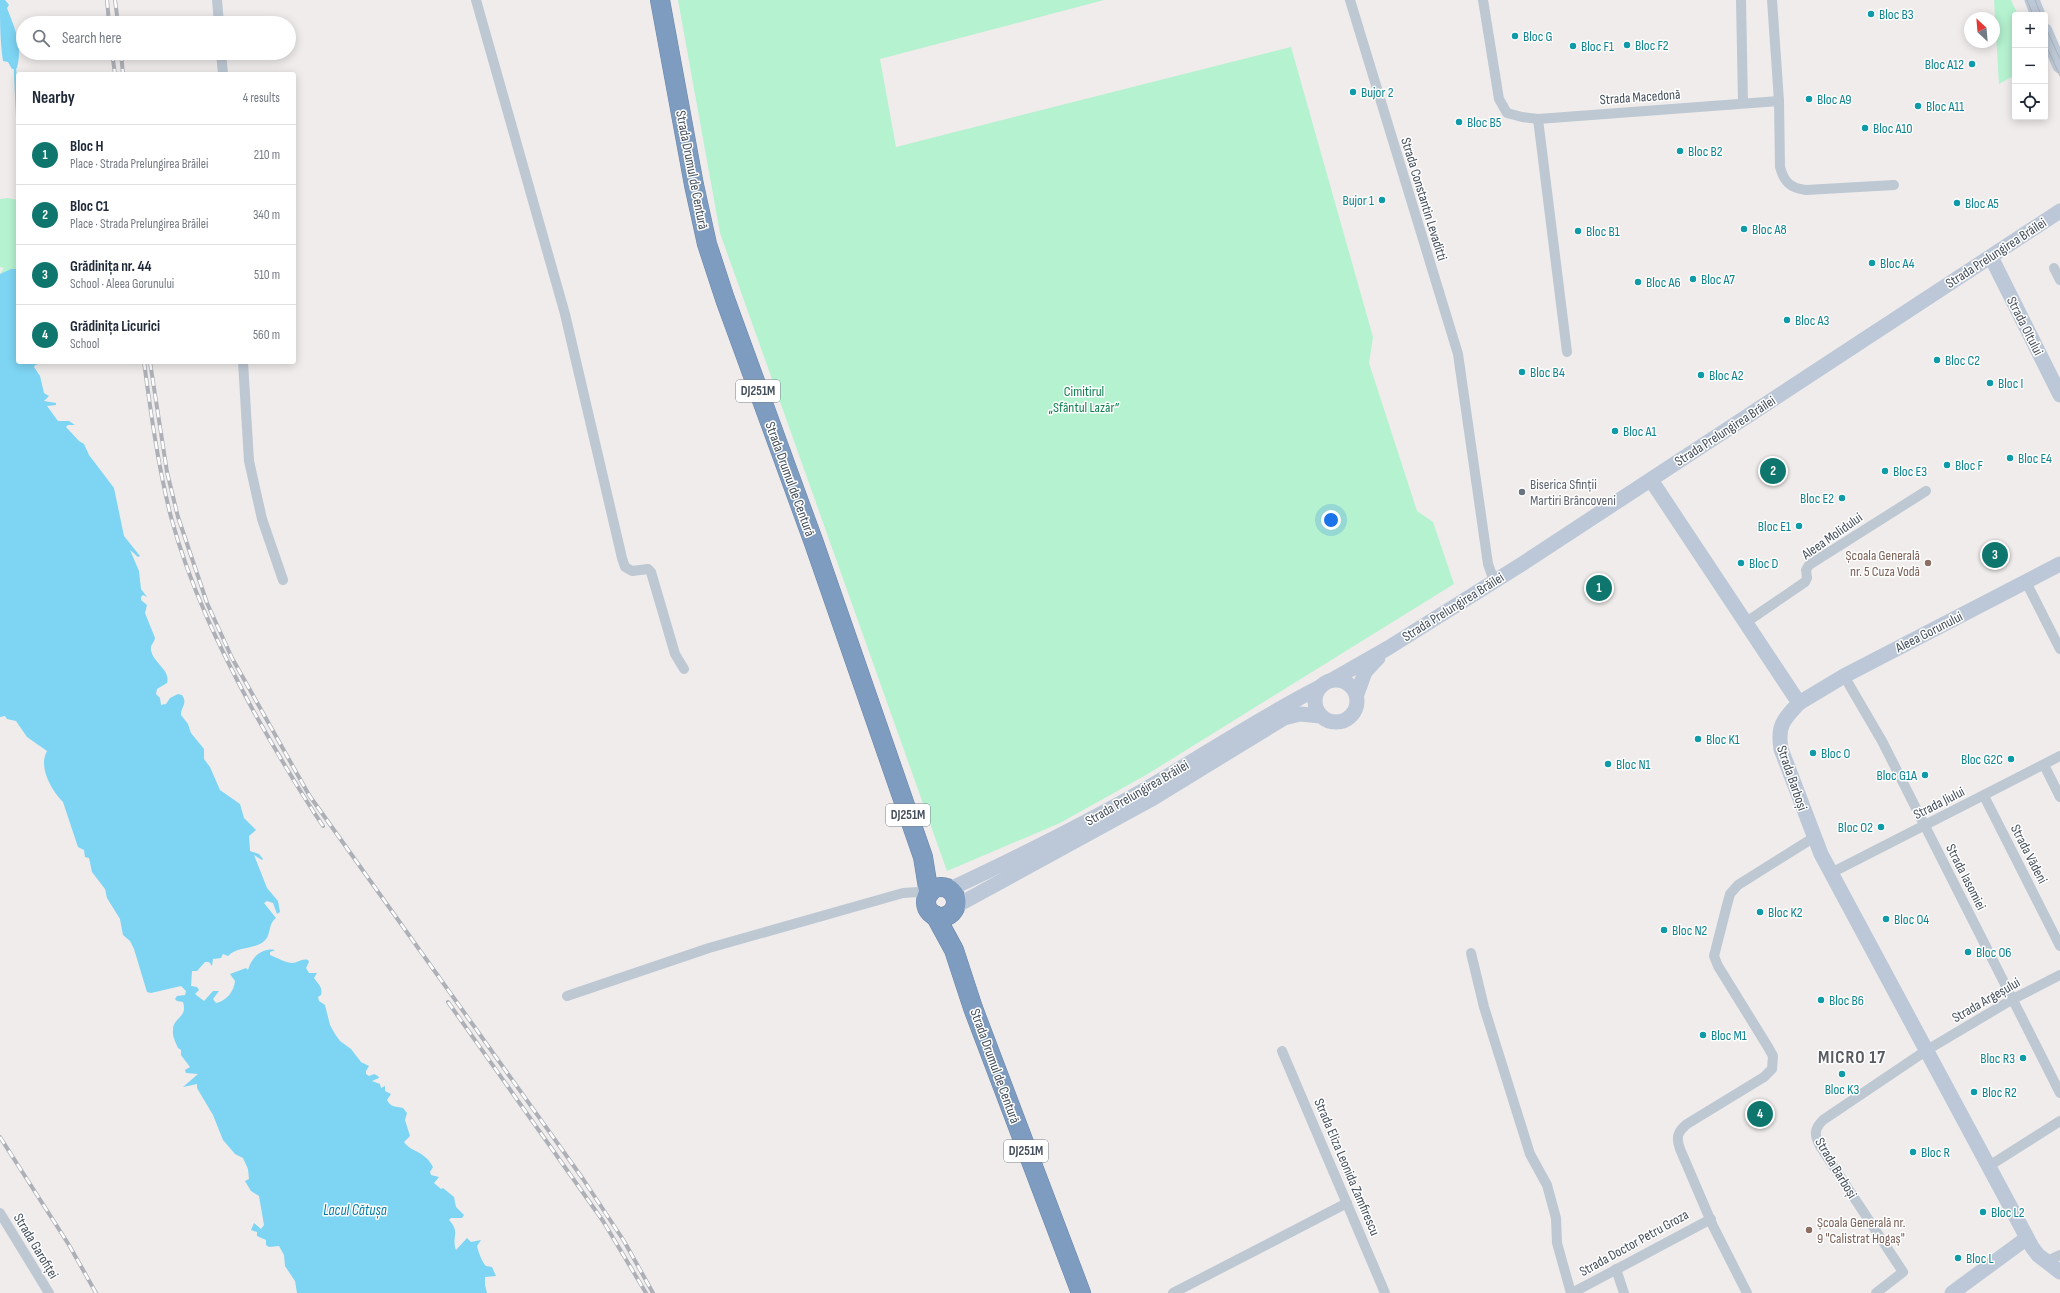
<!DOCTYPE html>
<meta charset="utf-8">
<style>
body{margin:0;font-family:"Sofia Sans Condensed",sans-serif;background:#f2f2f3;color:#1f2937}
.controls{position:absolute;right:12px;top:12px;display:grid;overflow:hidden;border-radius:4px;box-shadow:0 2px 10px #0003}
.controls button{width:36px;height:36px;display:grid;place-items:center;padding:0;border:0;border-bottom:1px solid #e0e1e3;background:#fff;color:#1f2937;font:20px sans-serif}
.compass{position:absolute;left:1964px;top:12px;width:36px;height:36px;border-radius:50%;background:#fff;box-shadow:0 2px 10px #0003;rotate:334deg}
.you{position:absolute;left:1331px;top:520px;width:14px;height:14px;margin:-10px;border:3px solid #fff;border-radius:50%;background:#1a73e8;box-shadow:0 0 0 6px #1a73e833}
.badge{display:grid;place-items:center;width:26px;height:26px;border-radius:50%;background:#0f766e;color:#fff;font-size:13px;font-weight:700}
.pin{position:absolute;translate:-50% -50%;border:2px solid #fff;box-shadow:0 1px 4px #0006}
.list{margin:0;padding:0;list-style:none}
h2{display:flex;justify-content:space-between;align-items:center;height:52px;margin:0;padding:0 16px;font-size:17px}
h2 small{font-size:13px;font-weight:400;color:#747a83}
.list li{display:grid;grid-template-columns:26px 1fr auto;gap:12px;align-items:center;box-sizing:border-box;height:60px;padding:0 16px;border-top:1px solid #e0e1e3}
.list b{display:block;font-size:15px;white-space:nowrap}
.list p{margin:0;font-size:13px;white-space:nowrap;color:#747a83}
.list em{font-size:13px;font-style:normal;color:#747a83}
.icon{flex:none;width:22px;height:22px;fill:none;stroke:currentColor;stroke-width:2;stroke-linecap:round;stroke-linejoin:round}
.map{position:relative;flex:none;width:2060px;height:1293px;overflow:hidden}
.search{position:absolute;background:#fff;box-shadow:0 2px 10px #0003;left:16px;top:16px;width:280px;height:44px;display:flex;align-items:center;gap:10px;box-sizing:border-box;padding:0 14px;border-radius:22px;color:#747a83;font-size:15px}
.panel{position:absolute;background:#fff;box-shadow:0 2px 10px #0003;left:16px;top:72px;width:280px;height:292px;border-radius:4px}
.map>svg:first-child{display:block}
.green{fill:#b5f2d0}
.water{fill:#7dd4f3}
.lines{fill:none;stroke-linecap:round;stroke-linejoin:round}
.stream{stroke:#7dd4f3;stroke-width:2.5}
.highway-casing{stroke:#6a86ac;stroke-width:20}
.street{stroke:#bdc8d3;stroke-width:10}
.secondary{stroke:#bcc8d7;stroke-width:15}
.highway{stroke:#7e9bc0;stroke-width:19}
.tram{stroke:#adb1b7;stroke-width:1}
.rail-casing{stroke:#adb1b7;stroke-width:4}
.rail{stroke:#fff;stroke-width:2.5;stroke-dasharray:8;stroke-linecap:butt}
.culture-dot{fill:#0f9aa8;stroke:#fff;stroke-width:1.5}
.worship-dot{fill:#6b7280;stroke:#fff;stroke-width:1.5}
.education-dot{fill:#8d6e63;stroke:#fff;stroke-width:1.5}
.labels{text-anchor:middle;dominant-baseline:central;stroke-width:3;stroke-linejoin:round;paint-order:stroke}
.shield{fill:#fff;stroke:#7b838c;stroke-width:1}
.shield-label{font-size:13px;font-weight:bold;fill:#434e5b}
.culture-label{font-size:14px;fill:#0d838f;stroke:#fff;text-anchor:start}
.street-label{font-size:14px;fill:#434e5b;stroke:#fff}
.park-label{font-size:14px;fill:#0e814e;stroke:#fff}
.worship-label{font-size:14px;fill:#5b616d;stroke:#fff;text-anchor:start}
.education-label{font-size:14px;fill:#785e54;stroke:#fff;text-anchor:end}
.water-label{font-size:15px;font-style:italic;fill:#017ca9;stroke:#fff}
.district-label{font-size:18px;font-weight:bold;letter-spacing:1px;fill:#585c62;stroke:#fff}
</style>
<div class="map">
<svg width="2060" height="1293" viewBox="0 0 2060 1293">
<rect width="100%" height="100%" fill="#efeceb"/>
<g class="green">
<polygon points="678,0 1104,0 880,59 896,147 1291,47 1373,337 1369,363 1417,511 1433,522 1454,584 1146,775 1060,823 947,871 720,233"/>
<polygon points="1994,0 2011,0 2018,15 2015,15 2015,75 1999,84"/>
<polygon points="8,198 18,200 18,269 11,269 0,274 4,268 0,267 0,199"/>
</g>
<g class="water">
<path d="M0,0H5L9,5L7,8C15,29 23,45 17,68L15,69H12L8,62L3,61C0,41 0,20 0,0Z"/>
<path d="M11,269H18V362H45L35,365L34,367L40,376L44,393L49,396L44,401L56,403V405L47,406L58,421H69L75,425H68L66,427L79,441L84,444L89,455L114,488L124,536L140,556L138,557L130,550L139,571L141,589L147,597L143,595L141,597V600L147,605L145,613L155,638C154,643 150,645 151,650C153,663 171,670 167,683L157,689L156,694L160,698L161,705L166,704L170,698L178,694L182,695C188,704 181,706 181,715L188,724L191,733L204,749V759L210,767L220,790L240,804L244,818L256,830L249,836L250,851L259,854L263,859L262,860L254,855L267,888L278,901L280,912L277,914L273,903L267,901L264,903L276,918C267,925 272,936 263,942C252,950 238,946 228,956L223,954L221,958L213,959L212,966L209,962H205L197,971H192L191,986L197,987L199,990L195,994L204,1001L213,991H219L213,999L216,1003C226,1001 234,992 235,981L230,974L246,968L248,970C251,958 262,947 275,950L270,952V955C278,958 283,962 292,963C298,963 302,958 308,960L309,962L306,968L309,973H317L314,978C318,984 323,987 321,995L318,997L319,1001L325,1005L330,1025L335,1034L340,1041L351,1049L361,1062L369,1066L366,1071V1074L369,1076L374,1074L378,1076L379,1078L372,1081L380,1084L381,1088L385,1086V1091L391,1094L387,1100C391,1108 396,1106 403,1108L407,1113L405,1120L410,1136L404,1142C412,1153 424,1150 433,1167L430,1172L431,1175L439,1177L434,1183L441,1189L443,1188L454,1197L456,1207L464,1215L462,1218H451L449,1220C461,1233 451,1236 456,1250L467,1238L471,1242L481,1240L477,1246C478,1251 482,1262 486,1266L492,1267L496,1276L485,1277V1285L487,1293H297L295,1281L285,1266L284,1255L279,1246L269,1247L266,1245V1240L257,1236V1232L251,1230L254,1223L261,1229L264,1225L259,1196L251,1191L245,1181L249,1179L248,1169L243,1158L235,1154L223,1140L213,1115L197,1088V1084L183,1087L198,1074L186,1073L185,1070L190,1067L181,1055V1050L178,1048C176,1043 172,1036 173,1030C173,1017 188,1018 183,1002L177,1001L175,999L177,996L185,995L186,991L181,986L151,993L147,992L134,949L130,941L123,935L120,919L107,898L105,889L92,872L89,858L85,857L84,850L78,847L63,802C51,790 38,767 47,751L27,737L16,721L7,719L5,716L0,717V274Z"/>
</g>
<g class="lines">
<polyline class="stream" points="15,69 18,133"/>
<g class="highway-casing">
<g id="highway">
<polyline points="660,0 694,185 707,244 725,299 814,543 923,857 929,894"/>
<circle cx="941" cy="902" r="15"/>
<polyline points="935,915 954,950 973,1008 1081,1293"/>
</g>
</g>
<g class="street">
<polyline points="217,0 219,23"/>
<polyline points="476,0 565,314 622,558 625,567 632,571 648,569 651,572 675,654 684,669"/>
<polyline points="1350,0 1458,354 1488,564 1494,581"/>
<polyline points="1483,0 1499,99 1507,113 1522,117 1538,119 1567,352"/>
<polyline points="1741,0 1743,103"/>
<polyline points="1772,0 1779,101"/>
<polyline points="221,53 223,74"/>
<path d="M1538,119L1779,101L1780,167C1784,182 1790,188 1806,190L1894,185"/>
<polyline points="2054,268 2060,280"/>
<polyline points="243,362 249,461 262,519 283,580"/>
<polyline points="2026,582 2060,649"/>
<polyline points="1745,623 1805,582 1807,578 1806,570 1809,565 1926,491"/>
<polyline points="1844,676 1882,741 2060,1093"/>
<polyline points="2044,765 2060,797"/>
<polyline points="1984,796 2060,946"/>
<polyline points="1831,873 2060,756"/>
<polyline points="1471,953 1484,1007 1530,1154 1547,1185 1556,1218 1557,1243 1571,1293"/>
<polyline points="567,996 709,948 903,893 918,892 929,894"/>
<polyline points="1282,1051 1385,1293"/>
<polyline points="1989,1166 2060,1121"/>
<polyline points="0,1213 49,1293"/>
<polyline points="2045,1262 2060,1255"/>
<polyline points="1616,1269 1624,1293"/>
<polyline points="1173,1293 1347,1203"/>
<polyline points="1572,1293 1711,1219"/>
<path d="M1747,1293L1713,1226L1680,1149C1676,1138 1677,1132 1687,1124L1764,1077L1772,1069L1773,1056L1768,1047L1718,966L1714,956L1727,905L1730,894L1738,885L1813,838"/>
<path d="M1876,1293L1903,1272L1820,1146C1814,1135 1814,1129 1823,1120L1927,1050L2013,999L2060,975"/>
</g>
<g class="secondary">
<polyline points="2032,0 2038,15"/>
<polyline points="2045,31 2060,66"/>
<polyline points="1991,257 2060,395"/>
<path d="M1651,480L1799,703C1784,719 1777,725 1781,749L1821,854L2032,1247L2038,1255L2060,1272"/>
<circle cx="1336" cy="701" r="21"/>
<polyline points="1332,680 1388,648 1522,564 2060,211"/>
<polyline points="1357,694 1365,672 1378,658"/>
<polyline points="1799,703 1844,676 2060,564"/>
<path d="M950,889C1016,858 1081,826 1144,790C1203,756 1259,718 1320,687"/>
<polyline points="956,906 1150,800 1284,718 1300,714 1321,716"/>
<polyline points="1952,1293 2027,1238"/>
</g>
<use href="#highway" class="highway"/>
<g class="tram">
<polyline points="2027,0 2033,15"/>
<polyline points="2035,0 2041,15"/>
<polyline points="2045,26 2060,59"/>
<polyline points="2045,43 2060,76"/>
</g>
<g class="rail-casing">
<g id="rail">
<polyline points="107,0 109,23"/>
<polyline points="115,0 118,23"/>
<polyline points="112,53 115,74"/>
<polyline points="121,53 123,74"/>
<path d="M144,362C151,414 158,466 171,517C190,587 220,649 254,712C276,751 298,789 323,826"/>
<polyline points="150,362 167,472 178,517 207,603 232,658 309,795 583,1179 624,1241 653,1293"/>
<polyline points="448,1002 603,1221 646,1293"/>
<polyline points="0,1137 69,1245 96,1293"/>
</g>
</g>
<use href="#rail" class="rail"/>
</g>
<g class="culture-dot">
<circle cx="1871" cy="14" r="4"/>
<circle cx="1515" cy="36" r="4"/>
<circle cx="1627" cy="45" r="4"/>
<circle cx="1573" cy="46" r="4"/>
<circle cx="1972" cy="64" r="4"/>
<circle cx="1353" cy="92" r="4"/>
<circle cx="1809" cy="99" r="4"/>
<circle cx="1918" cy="106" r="4"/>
<circle cx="1459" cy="122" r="4"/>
<circle cx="1865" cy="128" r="4"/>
<circle cx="1680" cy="151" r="4"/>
<circle cx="1382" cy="200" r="4"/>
<circle cx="1957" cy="203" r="4"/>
<circle cx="1744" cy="229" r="4"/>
<circle cx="1578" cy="231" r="4"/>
<circle cx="1872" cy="263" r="4"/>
<circle cx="1693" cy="279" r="4"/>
<circle cx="1638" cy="282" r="4"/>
<circle cx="1787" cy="320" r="4"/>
<circle cx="1937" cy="360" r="4"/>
<circle cx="1522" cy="372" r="4"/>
<circle cx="1701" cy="375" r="4"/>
<circle cx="1990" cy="383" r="4"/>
<circle cx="1615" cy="431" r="4"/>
<circle cx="2010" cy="458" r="4"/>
<circle cx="1947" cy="465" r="4"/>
<circle cx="1885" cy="471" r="4"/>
<circle cx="1842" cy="498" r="4"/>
<circle cx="1799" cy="526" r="4"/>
<circle cx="1741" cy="563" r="4"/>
<circle cx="1698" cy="739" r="4"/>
<circle cx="1813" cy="753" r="4"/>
<circle cx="2011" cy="759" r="4"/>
<circle cx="1608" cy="764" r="4"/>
<circle cx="1925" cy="775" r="4"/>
<circle cx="1881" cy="827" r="4"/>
<circle cx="1760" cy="912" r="4"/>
<circle cx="1886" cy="919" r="4"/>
<circle cx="1664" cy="930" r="4"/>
<circle cx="1968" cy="952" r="4"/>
<circle cx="1821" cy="1000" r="4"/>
<circle cx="1703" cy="1035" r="4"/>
<circle cx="2023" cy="1058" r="4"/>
<circle cx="1842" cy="1074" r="4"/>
<circle cx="1974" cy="1092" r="4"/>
<circle cx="1913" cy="1152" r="4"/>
<circle cx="1983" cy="1212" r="4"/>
<circle cx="1958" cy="1258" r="4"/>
</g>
<circle class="worship-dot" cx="1522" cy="492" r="4"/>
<g class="education-dot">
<circle cx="1928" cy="563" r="4"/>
<circle cx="1809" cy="1230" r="4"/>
</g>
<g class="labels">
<g class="shield">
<rect x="736" y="380" width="44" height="22" rx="3"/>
<rect x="886" y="804" width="44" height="22" rx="3"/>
<rect x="1004" y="1140" width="44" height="22" rx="3"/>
</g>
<g class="shield-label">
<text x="758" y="391">DJ251M</text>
<text x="908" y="815">DJ251M</text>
<text x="1026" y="1151">DJ251M</text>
</g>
<g class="culture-label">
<text x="1879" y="14">Bloc B3</text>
<text x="1523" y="36">Bloc G</text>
<text x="1635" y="45">Bloc F2</text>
<text x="1581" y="46">Bloc F1</text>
<text x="1964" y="64" text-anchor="end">Bloc A12</text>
<text x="1361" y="92">Bujor 2</text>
<text x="1817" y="99">Bloc A9</text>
<text x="1926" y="106">Bloc A11</text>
<text x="1467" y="122">Bloc B5</text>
<text x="1873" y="128">Bloc A10</text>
<text x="1688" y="151">Bloc B2</text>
<text x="1374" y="200" text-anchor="end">Bujor 1</text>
<text x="1965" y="203">Bloc A5</text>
<text x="1752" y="229">Bloc A8</text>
<text x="1586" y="231">Bloc B1</text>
<text x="1880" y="263">Bloc A4</text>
<text x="1701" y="279">Bloc A7</text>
<text x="1646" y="282">Bloc A6</text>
<text x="1795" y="320">Bloc A3</text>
<text x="1945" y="360">Bloc C2</text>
<text x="1530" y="372">Bloc B4</text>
<text x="1709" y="375">Bloc A2</text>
<text x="1998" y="383">Bloc I</text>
<text x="1623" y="431">Bloc A1</text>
<text x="2018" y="458">Bloc E4</text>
<text x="1955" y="465">Bloc F</text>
<text x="1893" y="471">Bloc E3</text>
<text x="1834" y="498" text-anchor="end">Bloc E2</text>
<text x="1791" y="526" text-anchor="end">Bloc E1</text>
<text x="1749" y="563">Bloc D</text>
<text x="1706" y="739">Bloc K1</text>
<text x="1821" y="753">Bloc O</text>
<text x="2003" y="759" text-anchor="end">Bloc G2C</text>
<text x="1616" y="764">Bloc N1</text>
<text x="1917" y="775" text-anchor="end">Bloc G1A</text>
<text x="1873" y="827" text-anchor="end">Bloc O2</text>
<text x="1768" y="912">Bloc K2</text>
<text x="1894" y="919">Bloc O4</text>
<text x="1672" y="930">Bloc N2</text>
<text x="1976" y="952">Bloc O6</text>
<text x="1829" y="1000">Bloc B6</text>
<text x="1711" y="1035">Bloc M1</text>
<text x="2015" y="1058" text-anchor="end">Bloc R3</text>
<text x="1842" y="1089" text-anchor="middle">Bloc K3</text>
<text x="1982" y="1092">Bloc R2</text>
<text x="1921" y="1152">Bloc R</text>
<text x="1991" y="1212">Bloc L2</text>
<text x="1966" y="1258">Bloc L</text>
</g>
<g class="street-label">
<text transform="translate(1640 97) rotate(-4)">Strada Macedonă</text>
<text transform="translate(692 170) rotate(79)">Strada Drumul de Centură</text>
<text transform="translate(1424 199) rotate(73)">Strada Constantin Levaditti</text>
<text transform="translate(1996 253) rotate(-33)">Strada Prelungirea Brăilei</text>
<text transform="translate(2025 326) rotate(63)">Strada Oltului</text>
<text transform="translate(1725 431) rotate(-33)">Strada Prelungirea Brăilei</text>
<text transform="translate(790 479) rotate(70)">Strada Drumul de Centură</text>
<text transform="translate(1832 536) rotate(-35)">Aleea Molidului</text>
<text transform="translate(1453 607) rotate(-32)">Strada Prelungirea Brăilei</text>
<text transform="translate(1929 632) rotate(-27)">Aleea Gorunului</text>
<text transform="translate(1792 778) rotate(71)">Strada Barboși</text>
<text transform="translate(1137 793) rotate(-30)">Strada Prelungirea Brăilei</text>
<text transform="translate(1939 803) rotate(-27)">Strada Jiului</text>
<text transform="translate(2029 854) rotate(63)">Strada Vădeni</text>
<text transform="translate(1966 877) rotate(63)">Strada Iasomiei</text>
<text transform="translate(1986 1000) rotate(-30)">Strada Argeșului</text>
<text transform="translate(995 1066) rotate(70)">Strada Drumul de Centură</text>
<text transform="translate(1347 1167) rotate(67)">Strada Eliza Leonida Zamfirescu</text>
<text transform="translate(1836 1168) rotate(59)">Strada Barboși</text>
<text transform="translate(1634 1243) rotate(-29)">Strada Doctor Petru Groza</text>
<text transform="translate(36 1246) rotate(59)">Strada Garofiței</text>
</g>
<g class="park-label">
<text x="1084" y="391">Cimitirul<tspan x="1084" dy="16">„Sfântul Lazăr”</tspan></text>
</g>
<g class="worship-label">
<text x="1530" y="484">Biserica Sfinții<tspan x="1530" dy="16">Martiri Brâncoveni</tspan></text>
</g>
<g class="education-label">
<text x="1920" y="555">Școala Generală<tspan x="1920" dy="16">nr. 5 Cuza Vodă</tspan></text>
<text x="1817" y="1222" text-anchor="start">Școala Generală nr.<tspan x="1817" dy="16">9 "Calistrat Hogaș"</tspan></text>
</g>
<g class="water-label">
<text x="355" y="1210">Lacul Cătușa</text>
</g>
<g class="district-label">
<text x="1852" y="1057">MICRO 17</text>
</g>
</g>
</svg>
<div class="controls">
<button>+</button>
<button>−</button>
<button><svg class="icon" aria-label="locate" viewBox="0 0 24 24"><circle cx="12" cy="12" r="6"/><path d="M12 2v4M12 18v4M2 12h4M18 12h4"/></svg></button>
</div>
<svg class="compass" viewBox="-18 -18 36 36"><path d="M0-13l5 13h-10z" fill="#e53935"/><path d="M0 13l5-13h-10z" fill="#747a83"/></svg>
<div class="you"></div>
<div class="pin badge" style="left:1599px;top:588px">1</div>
<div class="pin badge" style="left:1773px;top:471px">2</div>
<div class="pin badge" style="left:1995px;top:555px">3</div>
<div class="pin badge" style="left:1760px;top:1114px">4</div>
<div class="search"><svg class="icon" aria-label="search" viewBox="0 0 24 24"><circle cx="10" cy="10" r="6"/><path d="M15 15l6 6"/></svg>Search here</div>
<section class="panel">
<h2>Nearby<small>4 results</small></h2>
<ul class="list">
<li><span class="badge">1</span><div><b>Bloc H</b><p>Place · Strada Prelungirea Brăilei</p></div><em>210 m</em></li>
<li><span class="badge">2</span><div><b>Bloc C1</b><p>Place · Strada Prelungirea Brăilei</p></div><em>340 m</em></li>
<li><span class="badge">3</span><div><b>Grădinița nr. 44</b><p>School · Aleea Gorunului</p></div><em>510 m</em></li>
<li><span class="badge">4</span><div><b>Grădinița Licurici</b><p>School</p></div><em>560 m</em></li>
</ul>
</section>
</div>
